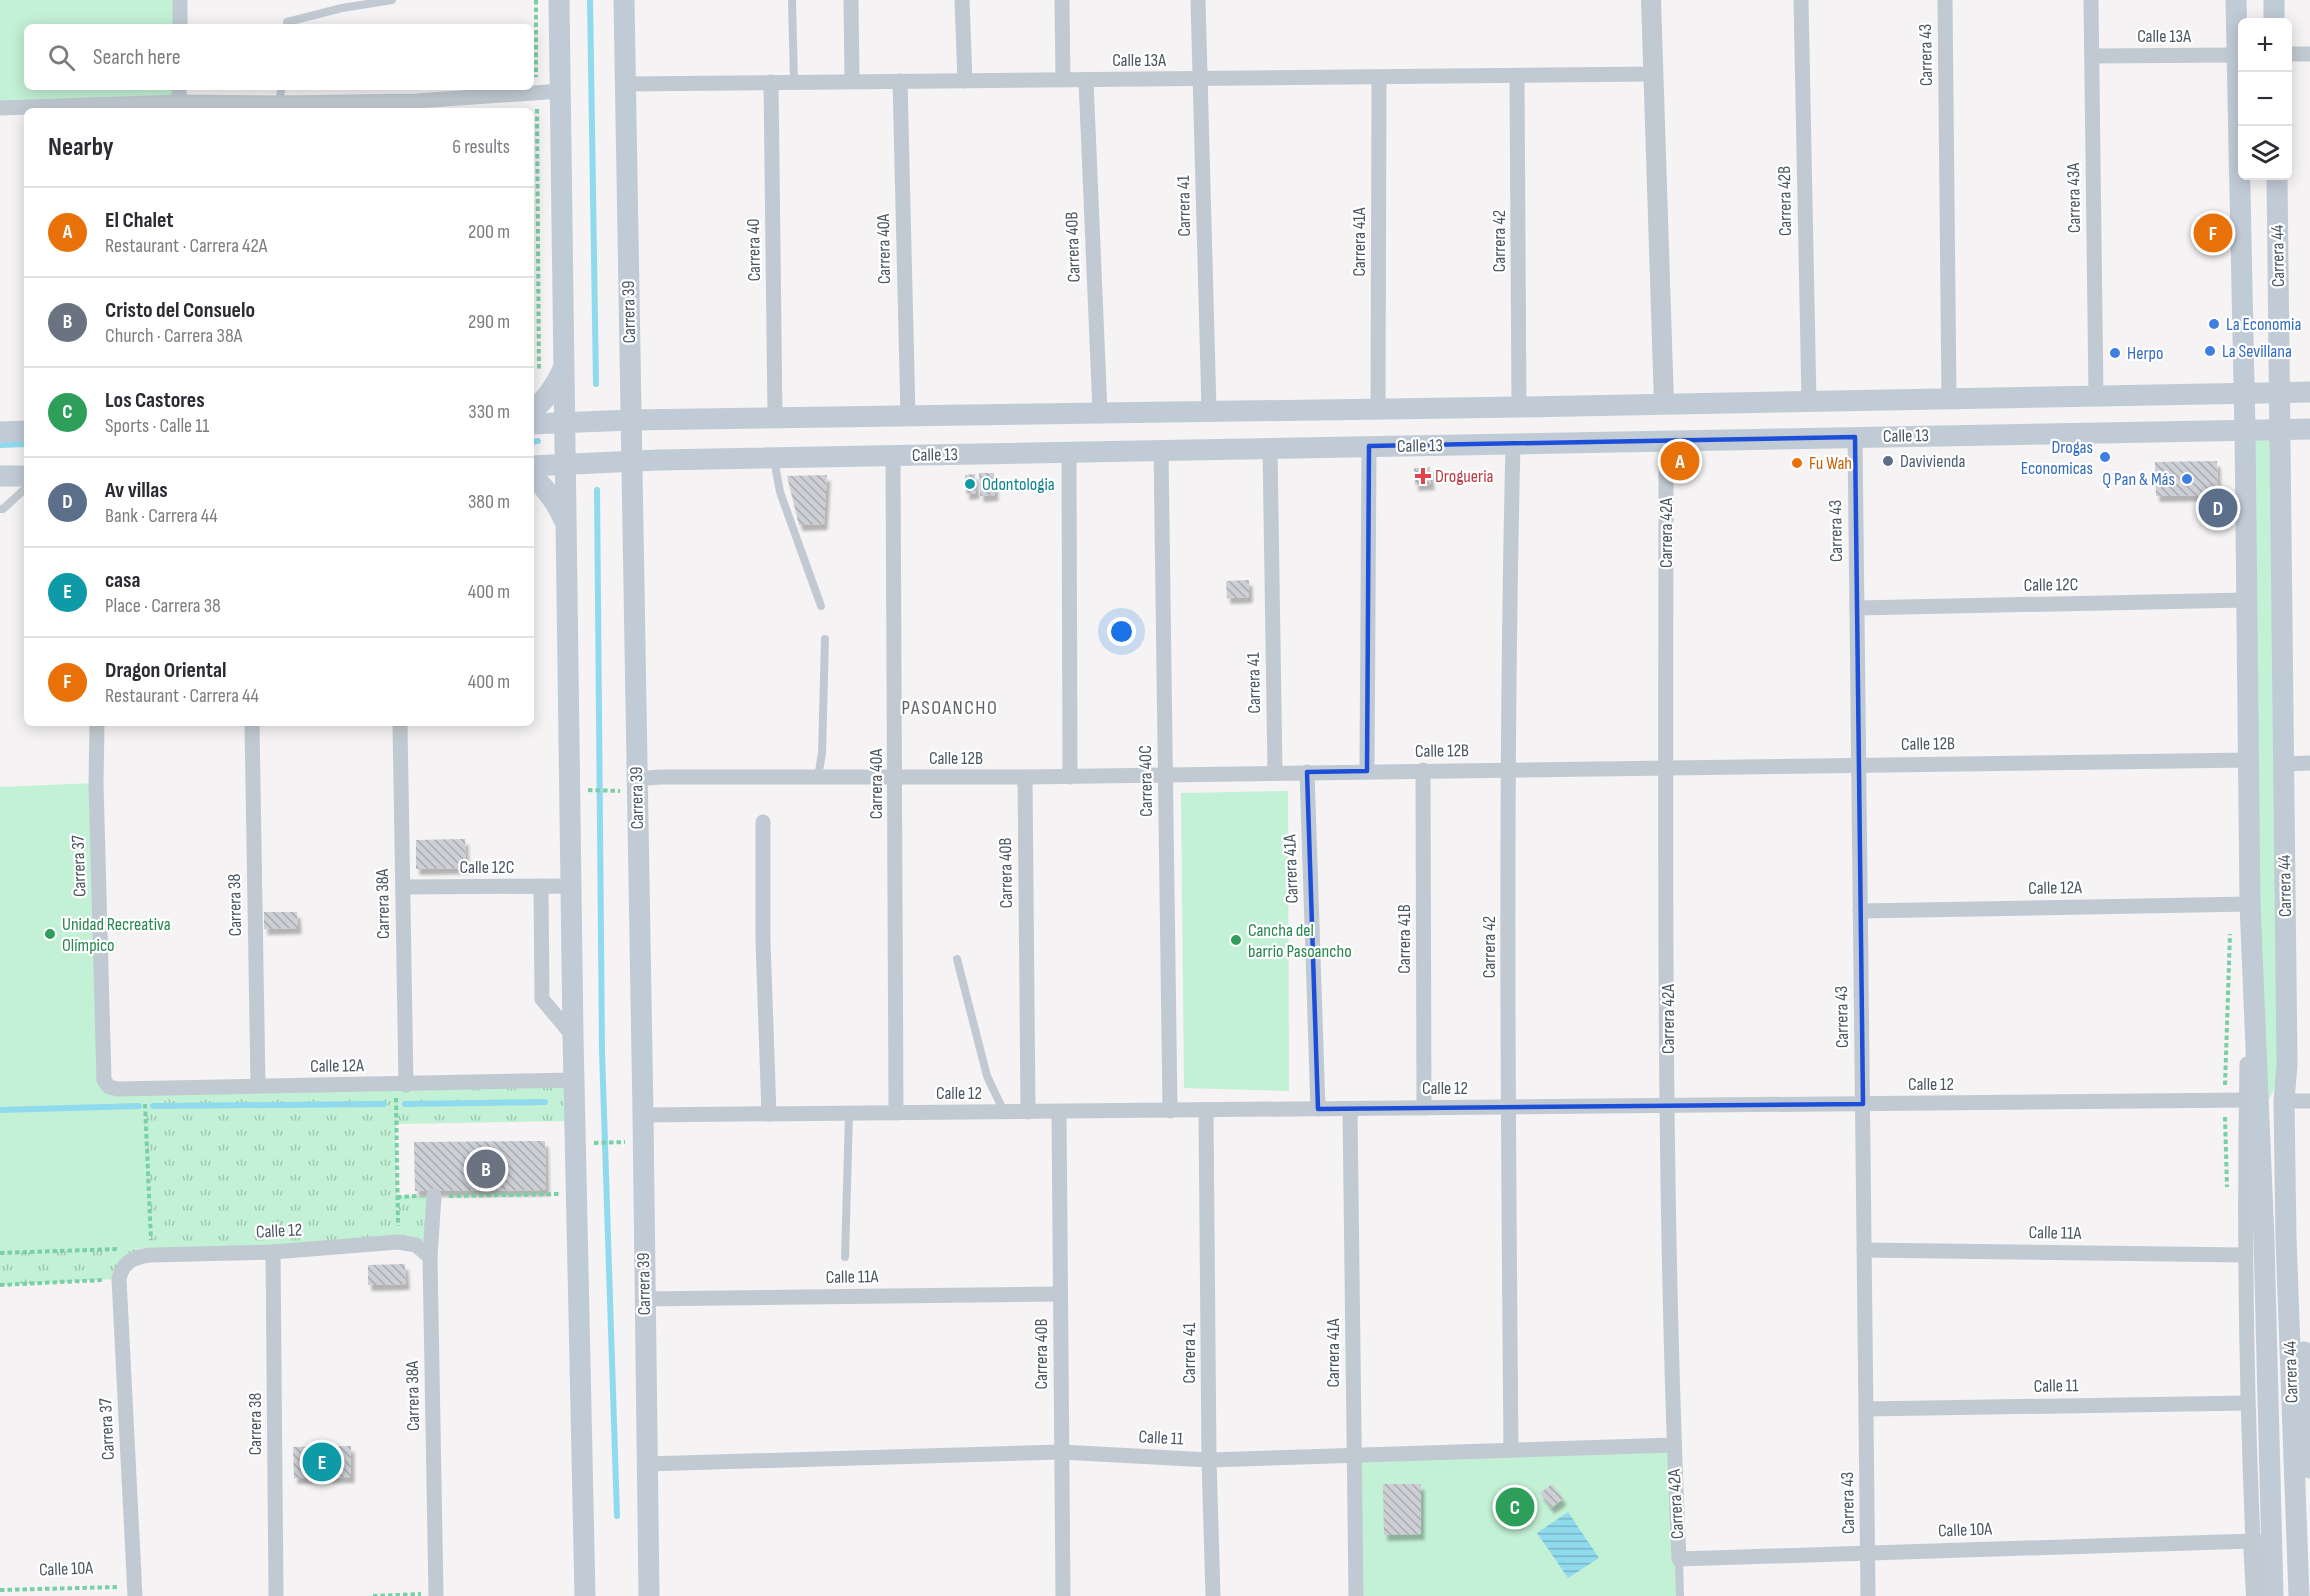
<!DOCTYPE html>
<meta charset="utf-8">
<style>
body{margin:0;font-family:"Sofia Sans Condensed",sans-serif;background:#f2f2f3;color:#2b2b33}
.controls{position:absolute;right:18px;top:18px;display:grid;overflow:hidden;border-radius:9px;box-shadow:0 3px 15px #0003}
.controls button{width:54px;height:54px;display:grid;place-items:center;padding:0;border:0;border-bottom:2px solid #e1e1e2;background:#fff;color:#2b2b33;font:30px sans-serif}
.you{position:absolute;left:1122px;top:632px;width:21px;height:21px;margin:-15px;border:4px solid #fff;border-radius:50%;background:#1a73e8;box-shadow:0 0 0 9px #1a73e833}
.badge{display:grid;place-items:center;width:39px;height:39px;border-radius:50%;background:#1a73e8;color:#fff;font-size:20px;font-weight:700}
.pin{position:absolute;translate:-50% -50%;border:3px solid #fff;box-shadow:0 2px 6px #0006}
.list{margin:0;padding:0;list-style:none}
h2{display:flex;justify-content:space-between;align-items:center;height:78px;margin:0;padding:0 24px;font-size:26px}
h2 small{font-size:20px;font-weight:400;color:#7c7c81}
.list li{display:grid;grid-template-columns:39px 1fr auto;gap:18px;align-items:center;box-sizing:border-box;height:90px;padding:0 24px;border-top:2px solid #e1e1e2}
.list b{display:block;font-size:22px;white-space:nowrap}
.list p{margin:0;font-size:20px;white-space:nowrap;color:#7c7c81}
.list em{font-size:20px;font-style:normal;color:#7c7c81}
.icon{flex:none;width:33px;height:33px;fill:none;stroke:currentColor;stroke-width:2;stroke-linecap:round;stroke-linejoin:round}
.map{position:relative;flex:none;width:2310px;height:1596px;overflow:hidden}
.search{position:absolute;background:#fff;box-shadow:0 3px 15px #0003;left:24px;top:24px;width:510px;height:66px;display:flex;align-items:center;gap:15px;box-sizing:border-box;padding:0 21px;border-radius:9px;color:#7c7c81;font-size:22px}
.panel{position:absolute;background:#fff;box-shadow:0 3px 15px #0003;left:24px;top:108px;width:510px;height:618px;border-radius:9px}
.map>svg:first-child{display:block}
.grass{fill:#c3f1d5}
.park{fill:url(#park-tufts)}
.water{fill:url(#water-rules)}
.lines{fill:none;stroke-linecap:round;stroke-linejoin:round}
.stream{stroke:#90daee;stroke-width:6}
.building{fill:url(#building-back-hatch);filter:url(#shadow)}
.path{stroke:#7ad0a6;stroke-width:4;stroke-dasharray:4.5 3;stroke-linecap:butt}
.service{stroke:#c1cad2;stroke-width:8}
.minor{stroke:#c1cad2;stroke-width:15}
.tertiary{stroke:#c1cad2;stroke-width:20}
.secondary{stroke:#c1cbd6;stroke-width:21}
.marked{fill:none;stroke:#1d4ed8;stroke-width:4.5;stroke-linejoin:round}
.shop-dot{fill:#3f7fe0;stroke:#fff;stroke-width:2}
.service-dot{fill:#5c6f8a;stroke:#fff;stroke-width:2}
.food-dot{fill:#e8710a;stroke:#fff;stroke-width:2}
.health-dot{fill:#e0444e;stroke:#fff;stroke-width:2}
.culture-dot{fill:#0f9aa8;stroke:#fff;stroke-width:2}
.leisure-dot{fill:#2e9e5b;stroke:#fff;stroke-width:2}
.labels{text-anchor:middle;dominant-baseline:central;stroke-width:4.5;stroke-linejoin:round;paint-order:stroke}
.street-label{font-size:18px;fill:#4a5661;stroke:#fff}
.shop-label{font-size:18px;fill:#366cbe;stroke:#fff;text-anchor:start}
.service-label{font-size:18px;fill:#4e5e75;stroke:#fff;text-anchor:start}
.food-label{font-size:18px;fill:#c56008;stroke:#fff;text-anchor:start}
.health-label{font-size:18px;fill:#be3a42;stroke:#fff;text-anchor:start}
.culture-label{font-size:18px;fill:#0d838f;stroke:#fff;text-anchor:start}
.leisure-label{font-size:18px;fill:#27864d;stroke:#fff;text-anchor:start}
.neighbourhood-label{font-size:20px;letter-spacing:1.5px;fill:#5f6368;stroke:#fff}
</style>
<div class="map">
<svg width="2310" height="1596" viewBox="0 0 2310 1596">
<defs>
<pattern id="park-tufts" width="24" height="20" patternUnits="userSpaceOnUse" patternTransform="scale(1.5)"><rect width="24" height="20" fill="#c3f1d5"/><path d="M3 7l-1-3M5 7V3M7 7l1-3M15 17l-1-3M17 17v-4M19 17l1-3" fill="none" stroke="#a0c6b0"/></pattern>
<pattern id="water-rules" width="6" height="5" patternUnits="userSpaceOnUse" patternTransform="scale(1.5)"><rect width="6" height="5" fill="#90daee"/><path d="M0 2.5h6" fill="none" stroke="#78b4c4"/></pattern>
<pattern id="building-back-hatch" width="6" height="6" patternUnits="userSpaceOnUse" patternTransform="scale(1.5)"><rect width="6" height="6" fill="#cdcfd5"/><path d="M-1 5l2 2M0 0l6 6M5-1l2 2" fill="none" stroke="#a8abb0"/></pattern>
<filter id="shadow"><feDropShadow dx="3.5" dy="6" stdDeviation="1.5" flood-color="#0004"/></filter>
</defs>
<rect width="100%" height="100%" fill="#f5f3f3"/>
<g class="grass">
<polygon points="0,0 180,0 180,27 27,27 27,87 179,87 179,102 0,108"/>
<polygon points="2280,429 2287,1065 2268,1101 2250,904 2245,431"/>
<polygon points="96,783 104,1080 145,1088 151,1248 0,1253 0,787"/>
<polygon points="1288,791 1289,1091 1184,1088 1181,793"/>
<polygon points="1674,1445 1680,1596 1356,1596 1353,1455"/>
</g>
<polygon class="park" points="574,1080 575,1121 396,1124 397,1196 434,1196 430,1257 416,1245 136,1257 119,1279 0,1285 0,1253 151,1248 145,1088"/>
<polygon class="water" points="1568,1512 1599,1558 1568,1578 1537,1533"/>
<g class="lines">
<g class="stream">
<polyline points="590,0 596,384"/>
<polyline points="531,442 538,441"/>
<polyline points="0,445 27,444"/>
<polyline points="597,490 602,1051 617,1516"/>
<polyline points="405,1104 545,1102"/>
<polyline points="153,1106 384,1104"/>
<polyline points="0,1110 139,1106"/>
</g>
</g>
<g class="building">
<polygon points="2217,461 2218,495 2156,496 2155,462"/>
<polygon points="1430,467 1431,484 1415,485 1414,468"/>
<polygon points="979,473 994,473 995,495 980,496"/>
<polygon points="975,474 976,493 966,494 965,475"/>
<polygon points="827,475 824,524 799,525 787,476"/>
<polygon points="1249,580 1249,597 1227,598 1226,581"/>
<polygon points="465,839 466,868 416,869 416,840"/>
<polygon points="264,912 297,912 298,928 264,929"/>
<polygon points="545,1141 546,1190 415,1191 414,1142"/>
<polygon points="405,1264 406,1284 368,1285 368,1265"/>
<polygon points="351,1446 351,1477 294,1478 293,1447"/>
<polygon points="1383,1484 1421,1484 1421,1534 1384,1535"/>
<polygon points="1552,1484 1563,1499 1551,1508 1540,1493"/>
</g>
<g class="lines">
<g class="path">
<polyline points="536,0 536,77"/>
<polyline points="537,109 539,371"/>
<polyline points="588,790 620,791"/>
<polyline points="2225,1085 2230,934"/>
<polyline points="396,1098 398,1226"/>
<polyline points="145,1104 151,1240"/>
<polyline points="2225,1117 2227,1187"/>
<polyline points="594,1143 625,1142"/>
<polyline points="449,1196 559,1194"/>
<polyline points="397,1197 418,1196"/>
<polyline points="0,1253 117,1249"/>
<polyline points="0,1285 103,1280"/>
<polyline points="0,1590 119,1587"/>
<polyline points="373,1596 421,1594"/>
</g>
<g class="service">
<polyline points="792,0 794,82"/>
<polyline points="287,27 287,22 342,8 392,0"/>
<polyline points="280,103 281,87"/>
<polyline points="774,459 780,492 821,606"/>
<polyline points="0,509 3,509 27,487"/>
<polyline points="818,778 822,753 825,639"/>
<polyline points="957,959 987,1076 1004,1112"/>
<polyline points="845,1257 849,1114"/>
<polyline points="1679,1559 1680,1596"/>
</g>
<g class="minor">
<polyline points="851,0 852,81"/>
<polyline points="962,0 965,81"/>
<polyline points="1062,0 1063,80"/>
<polyline points="1198,0 1209,410"/>
<polyline points="1801,0 1809,401"/>
<polyline points="1945,0 1949,398"/>
<polyline points="2091,0 2096,396"/>
<polyline points="180,27 180,0"/>
<polyline points="2288,54 2310,54"/>
<polyline points="2092,56 2237,55"/>
<polyline points="1517,76 1519,407"/>
<polyline points="1086,80 1100,412"/>
<polyline points="900,81 908,416"/>
<polyline points="771,82 775,417"/>
<polyline points="625,84 1653,74"/>
<polyline points="0,108 179,102 280,103 417,101 561,91"/>
<polyline points="179,111 179,87"/>
<polyline points="1378,408 1379,77"/>
<polyline points="1855,437 1868,1596"/>
<path d="M1666,441C1666,813 1662,1187 1679,1559L2253,1541C2246,1382 2244,1223 2247,1064"/>
<polyline points="1270,448 1275,773"/>
<polyline points="1161,450 1170,1111"/>
<polyline points="1069,452 1070,777"/>
<polyline points="893,456 896,1113"/>
<polyline points="1857,608 2246,600"/>
<polyline points="97,723 96,783 104,1080 109,1087 118,1089 574,1080"/>
<polyline points="252,723 258,1086"/>
<polyline points="400,723 406,1085"/>
<polyline points="2284,764 2310,763"/>
<polyline points="1423,770 1424,1108"/>
<polyline points="1367,771 1369,446"/>
<polyline points="1307,772 1318,1109"/>
<polyline points="1025,777 1028,1112"/>
<polyline points="636,779 660,777 1025,777 2249,760"/>
<polyline points="763,822 763,941 769,1114"/>
<polyline points="541,886 542,999 573,1036"/>
<polyline points="403,887 571,886"/>
<polyline points="1860,911 2250,904 2250,911"/>
<polyline points="2291,1101 2310,1101"/>
<polyline points="1350,1109 1356,1596"/>
<polyline points="1206,1110 1209,1460 1213,1596"/>
<polyline points="1059,1112 1063,1596"/>
<polyline points="643,1115 2247,1100"/>
<polyline points="434,1196 430,1257 436,1596"/>
<polyline points="1864,1250 2245,1255"/>
<polyline points="273,1252 276,1596"/>
<polyline points="644,1299 1060,1294"/>
<polyline points="1866,1409 2247,1403"/>
<path d="M1511,1450C1508,1115 1505,779 1513,444"/>
<polyline points="646,1464 1061,1452 1209,1460 1674,1445"/>
<path d="M135,1596L119,1279C123,1261 134,1257 151,1255L273,1252L398,1242L416,1245L430,1257"/>
</g>
<g class="tertiary">
<polyline points="1651,0 1664,404"/>
<polyline points="2253,1541 2256,1596"/>
</g>
<g class="secondary">
<polyline points="559,0 573,1036 585,1596"/>
<polyline points="624,0 643,1115 649,1596"/>
<polyline points="2236,0 2245,431 2250,904 2264,1240 2273,1596"/>
<polyline points="2274,0 2274,22"/>
<polyline points="2277,176 2287,1065 2284,1101 2286,1238 2299,1596"/>
<path d="M531,412C546,400 555,387 563,369"/>
<polyline points="531,424 631,420 1519,407 2310,392"/>
<polyline points="0,432 27,431"/>
<polyline points="531,466 659,460 2310,429"/>
<path d="M531,475C546,488 556,501 564,520"/>
<polyline points="0,476 27,476"/>
<polyline points="2304,1352 2310,1468"/>
</g>
</g>
<path class="marked" d="M1855,437L1863,1104L1318,1109L1307,772L1367,771L1369,446Z"/>
<g class="shop-dot">
<circle cx="2214" cy="324" r="6"/>
<circle cx="2210" cy="351" r="6"/>
<circle cx="2115" cy="353" r="6"/>
<circle cx="2105" cy="457" r="6"/>
<circle cx="2187" cy="479" r="6"/>
</g>
<circle class="service-dot" cx="1888" cy="461" r="6"/>
<circle class="food-dot" cx="1797" cy="463" r="6"/>
<path class="health-dot" d="M1420 467h6v6h6v6h-6v6h-6v-6h-6v-6h6z"/>
<circle class="culture-dot" cx="970" cy="484" r="6"/>
<g class="leisure-dot">
<circle cx="50" cy="934" r="6"/>
<circle cx="1236" cy="940" r="6"/>
</g>
<g class="labels">
<g class="street-label">
<text x="2164" y="36">Calle 13A</text>
<text transform="translate(1926 55) rotate(-91)">Carrera 43</text>
<text x="1139" y="60">Calle 13A</text>
<text transform="translate(2074 198) rotate(-91)">Carrera 43A</text>
<text transform="translate(1785 201) rotate(-91)">Carrera 42B</text>
<text transform="translate(1184 206) rotate(-91)">Carrera 41</text>
<text transform="translate(1499 241) rotate(-90)">Carrera 42</text>
<text transform="translate(1359 242) rotate(-90)">Carrera 41A</text>
<text transform="translate(1073 247) rotate(-92)">Carrera 40B</text>
<text transform="translate(884 249) rotate(-91)">Carrera 40A</text>
<text transform="translate(754 250) rotate(-91)">Carrera 40</text>
<text transform="translate(2278 256) rotate(-91)">Carrera 44</text>
<text transform="translate(629 312) rotate(-91)">Carrera 39</text>
<text transform="translate(1906 436) rotate(-1)">Calle 13</text>
<text transform="translate(1420 446) rotate(-1)">Calle 13</text>
<text transform="translate(935 455) rotate(-1)">Calle 13</text>
<text transform="translate(1836 531) rotate(-91)">Carrera 43</text>
<text transform="translate(1666 533) rotate(-90)">Carrera 42A</text>
<text transform="translate(2051 585) rotate(-1)">Calle 12C</text>
<text transform="translate(1254 683) rotate(-91)">Carrera 41</text>
<text transform="translate(1928 744) rotate(-1)">Calle 12B</text>
<text transform="translate(1442 751) rotate(-1)">Calle 12B</text>
<text x="956" y="758">Calle 12B</text>
<text transform="translate(1146 781) rotate(-91)">Carrera 40C</text>
<text transform="translate(876 784) rotate(-90)">Carrera 40A</text>
<text transform="translate(637 798) rotate(-91)">Carrera 39</text>
<text transform="translate(79 866) rotate(-92)">Carrera 37</text>
<text x="487" y="867">Calle 12C</text>
<text transform="translate(1291 869) rotate(-92)">Carrera 41A</text>
<text transform="translate(1006 873) rotate(-91)">Carrera 40B</text>
<text transform="translate(2285 886) rotate(-91)">Carrera 44</text>
<text transform="translate(2055 888) rotate(-1)">Calle 12A</text>
<text transform="translate(383 904) rotate(-91)">Carrera 38A</text>
<text transform="translate(235 905) rotate(-91)">Carrera 38</text>
<text transform="translate(1404 939) rotate(-90)">Carrera 41B</text>
<text transform="translate(1489 947) rotate(-90)">Carrera 42</text>
<text transform="translate(1842 1017) rotate(-91)">Carrera 43</text>
<text transform="translate(1668 1019) rotate(-90)">Carrera 42A</text>
<text transform="translate(337 1066) rotate(-1)">Calle 12A</text>
<text x="1931" y="1084">Calle 12</text>
<text x="1445" y="1088">Calle 12</text>
<text x="959" y="1093">Calle 12</text>
<text transform="translate(279 1231) rotate(-3)">Calle 12</text>
<text transform="translate(2055 1233) rotate(1)">Calle 11A</text>
<text transform="translate(852 1277) rotate(-1)">Calle 11A</text>
<text transform="translate(644 1284) rotate(-91)">Carrera 39</text>
<text transform="translate(1189 1353) rotate(-90)">Carrera 41</text>
<text transform="translate(1333 1353) rotate(-90)">Carrera 41A</text>
<text transform="translate(1041 1354) rotate(-90)">Carrera 40B</text>
<text transform="translate(2291 1372) rotate(-92)">Carrera 44</text>
<text transform="translate(2056 1386) rotate(-1)">Calle 11</text>
<text transform="translate(413 1396) rotate(-91)">Carrera 38A</text>
<text transform="translate(255 1424) rotate(-90)">Carrera 38</text>
<text transform="translate(107 1429) rotate(-93)">Carrera 37</text>
<text transform="translate(1161 1438) rotate(3)">Calle 11</text>
<text transform="translate(1848 1503) rotate(-91)">Carrera 43</text>
<text transform="translate(1676 1504) rotate(-93)">Carrera 42A</text>
<text transform="translate(1965 1530) rotate(-2)">Calle 10A</text>
<text transform="translate(66 1569) rotate(-2)">Calle 10A</text>
</g>
<g class="shop-label">
<text x="2226" y="324">La Economia</text>
<text x="2222" y="351">La Sevillana</text>
<text x="2127" y="353">Herpo</text>
<text x="2093" y="447" text-anchor="end">Drogas<tspan x="2093" dy="21">Economicas</tspan></text>
<text x="2175" y="479" text-anchor="end">Q Pan &amp; Más</text>
</g>
<g class="service-label">
<text x="1900" y="461">Davivienda</text>
</g>
<g class="food-label">
<text x="1809" y="463">Fu Wah</text>
</g>
<g class="health-label">
<text x="1435" y="476">Drogueria</text>
</g>
<g class="culture-label">
<text x="982" y="484">Odontologia</text>
</g>
<g class="leisure-label">
<text x="62" y="924">Unidad Recreativa<tspan x="62" dy="21">Olímpico</tspan></text>
<text x="1248" y="930">Cancha del<tspan x="1248" dy="21">barrio Pasoancho</tspan></text>
</g>
<g class="neighbourhood-label">
<text x="950" y="708">PASOANCHO</text>
</g>
</g>
</svg>
<div class="controls">
<button>+</button>
<button>−</button>
<button><svg class="icon" aria-label="layers" viewBox="0 0 24 24"><path d="M12 4l9 5-9 5-9-5zM3 14l9 5 9-5"/></svg></button>
</div>
<div class="you"></div>
<div class="pin badge" style="left:1680px;top:461px;background:#e8710a">A</div>
<div class="pin badge" style="left:486px;top:1169px;background:#6b7280">B</div>
<div class="pin badge" style="left:1515px;top:1507px;background:#2e9e5b">C</div>
<div class="pin badge" style="left:2218px;top:508px;background:#5c6f8a">D</div>
<div class="pin badge" style="left:322px;top:1462px;background:#0f9aa8">E</div>
<div class="pin badge" style="left:2213px;top:233px;background:#e8710a">F</div>
<div class="search"><svg class="icon" aria-label="search" viewBox="0 0 24 24"><circle cx="10" cy="10" r="6"/><path d="M15 15l6 6"/></svg>Search here</div>
<section class="panel">
<h2>Nearby<small>6 results</small></h2>
<ul class="list">
<li><span class="badge" style="background:#e8710a">A</span><div><b>El Chalet</b><p>Restaurant · Carrera 42A</p></div><em>200 m</em></li>
<li><span class="badge" style="background:#6b7280">B</span><div><b>Cristo del Consuelo</b><p>Church · Carrera 38A</p></div><em>290 m</em></li>
<li><span class="badge" style="background:#2e9e5b">C</span><div><b>Los Castores</b><p>Sports · Calle 11</p></div><em>330 m</em></li>
<li><span class="badge" style="background:#5c6f8a">D</span><div><b>Av villas</b><p>Bank · Carrera 44</p></div><em>380 m</em></li>
<li><span class="badge" style="background:#0f9aa8">E</span><div><b>casa</b><p>Place · Carrera 38</p></div><em>400 m</em></li>
<li><span class="badge" style="background:#e8710a">F</span><div><b>Dragon Oriental</b><p>Restaurant · Carrera 44</p></div><em>400 m</em></li>
</ul>
</section>
</div>
